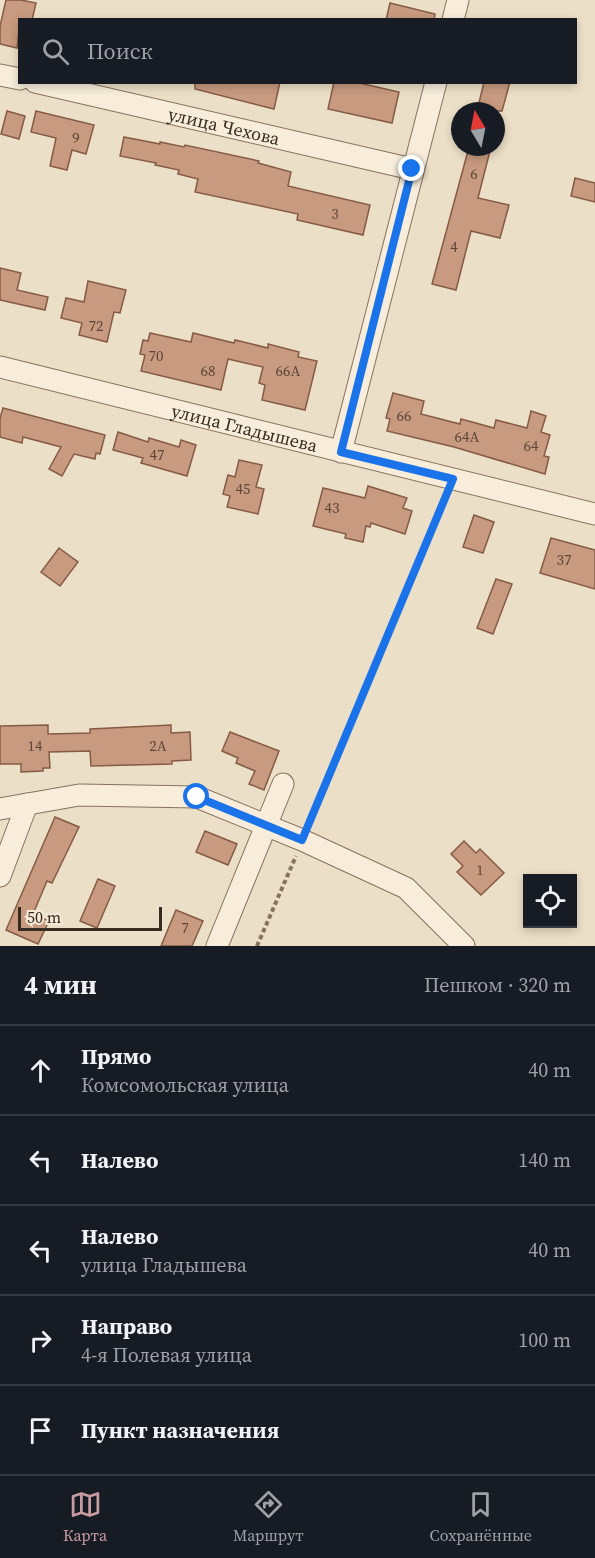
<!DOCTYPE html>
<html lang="ru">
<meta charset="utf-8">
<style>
body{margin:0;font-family:"Source Serif 4",serif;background:#20242c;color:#f1f3f6}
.controls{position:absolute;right:18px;bottom:18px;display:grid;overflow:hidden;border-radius:0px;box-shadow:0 3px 9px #0003}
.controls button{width:54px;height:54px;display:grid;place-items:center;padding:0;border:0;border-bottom:2px solid #363941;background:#171b24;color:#f1f3f6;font:30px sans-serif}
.compass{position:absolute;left:451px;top:102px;width:54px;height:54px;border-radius:50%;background:#171b24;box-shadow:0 3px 9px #0003;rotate:350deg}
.scale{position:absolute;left:18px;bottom:15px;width:144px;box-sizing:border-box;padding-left:6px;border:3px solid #382b20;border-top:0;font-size:16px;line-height:21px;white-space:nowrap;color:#382b20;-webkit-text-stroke:4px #f4ead7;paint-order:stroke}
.stop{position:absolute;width:18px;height:18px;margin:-14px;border:4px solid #1a73e8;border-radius:50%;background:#fff}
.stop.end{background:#1a73e8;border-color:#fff;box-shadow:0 2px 6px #0008}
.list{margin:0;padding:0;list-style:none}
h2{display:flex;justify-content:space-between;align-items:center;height:78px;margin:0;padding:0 24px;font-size:26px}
h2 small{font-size:20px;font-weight:400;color:#9ea1a6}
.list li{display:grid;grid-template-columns:39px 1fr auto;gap:18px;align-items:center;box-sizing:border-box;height:90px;padding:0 24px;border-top:2px solid #363941}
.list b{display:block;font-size:22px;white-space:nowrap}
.list p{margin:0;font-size:20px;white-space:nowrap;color:#9ea1a6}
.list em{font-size:20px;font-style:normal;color:#9ea1a6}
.icon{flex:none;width:33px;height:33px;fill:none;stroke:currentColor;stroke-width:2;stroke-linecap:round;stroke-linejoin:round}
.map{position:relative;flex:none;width:595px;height:946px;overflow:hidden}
.search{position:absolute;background:#171b24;box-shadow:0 3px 9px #0003;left:18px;right:18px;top:18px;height:66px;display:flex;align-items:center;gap:15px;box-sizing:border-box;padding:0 21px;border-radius:0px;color:#9ea1a6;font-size:22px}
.sheet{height:528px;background:#171b24}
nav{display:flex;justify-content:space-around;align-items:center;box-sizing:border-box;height:84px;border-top:2px solid #363941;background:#171b24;font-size:16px;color:#9ea1a6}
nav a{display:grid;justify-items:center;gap:3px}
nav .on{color:#c79ca0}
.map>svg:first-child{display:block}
.building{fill:#c89a7f;stroke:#855b45;stroke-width:1.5}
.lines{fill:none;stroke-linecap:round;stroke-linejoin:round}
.street-casing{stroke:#87725d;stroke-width:23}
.path{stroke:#87725d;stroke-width:4;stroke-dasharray:4.5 3;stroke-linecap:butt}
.street{stroke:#f7edda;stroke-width:21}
.route{stroke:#1a73e8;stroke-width:8}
.labels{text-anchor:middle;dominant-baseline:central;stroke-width:4.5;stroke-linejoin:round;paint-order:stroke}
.number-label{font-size:15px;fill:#5c4738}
.street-label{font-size:18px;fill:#382b20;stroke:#f4ead7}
</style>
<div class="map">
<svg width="595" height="946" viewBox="0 0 595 946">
<rect width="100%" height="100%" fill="#ecdfc7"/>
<g class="building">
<polygon points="6,0 21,0 36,3 32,20 20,20 17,48 0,44 0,26"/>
<polygon points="390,3 435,14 434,20 386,20"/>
<polygon points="195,82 280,82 274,109 195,89"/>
<polygon points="334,82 355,82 399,92 392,123 328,109"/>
<polygon points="484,82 510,82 502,111 477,111"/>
<polygon points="7,111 25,116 19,139 1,134"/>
<polygon points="36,111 94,125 86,154 72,150 67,170 50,166 56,138 31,132"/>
<polygon points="124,137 160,144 160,142 184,147 185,145 259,161 258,163 291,172 288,186 370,205 363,235 297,220 298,214 195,192 198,179 178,174 179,170 155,165 156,163 120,156"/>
<polygon points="469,147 491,147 478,198 509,205 500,238 471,231 456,290 432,284"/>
<polygon points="575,178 595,183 595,202 571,196"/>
<polygon points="0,268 21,273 17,290 48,297 45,310 0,300"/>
<polygon points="88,281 126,290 120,313 114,312 107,342 79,335 82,323 61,318 66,298 84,302"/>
<polygon points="150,333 191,342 193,333 234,343 235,340 268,348 268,344 299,352 298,357 317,361 305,410 262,400 265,385 259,383 263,367 228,359 221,390 141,371 145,355 140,354 143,340 148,341"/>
<polygon points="393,393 424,401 421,414 460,424 461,419 494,428 496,420 527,428 531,411 546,416 541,432 550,435 544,456 549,457 545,474 454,447 387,431 390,419 386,418"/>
<polygon points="3,408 105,435 100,454 96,453 95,459 74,454 62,476 49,469 61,447 23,437 22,443 0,437 0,418"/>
<polygon points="118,432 148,442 149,438 179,447 181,440 196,445 187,476 141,463 143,458 113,450"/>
<polygon points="239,460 262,465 256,487 264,489 258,514 227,507 230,496 223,494 228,475 235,477"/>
<polygon points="368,486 407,498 403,508 412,511 405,534 371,523 370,527 366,526 363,542 345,538 346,534 313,526 323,488 365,498"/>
<polygon points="474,515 494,522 483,553 463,547"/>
<polygon points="551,538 595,550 595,589 540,573"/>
<polygon points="59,548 78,562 60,586 41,572"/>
<polygon points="496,579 512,584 493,634 477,628"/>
<polygon points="48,725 48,734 90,733 90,729 171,725 171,733 190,732 191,760 172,761 172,764 91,766 90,751 49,752 50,768 43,768 43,771 21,772 21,764 0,764 0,726"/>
<polygon points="230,732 279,751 264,790 249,784 255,771 236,763 238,758 222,751"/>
<polygon points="55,817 79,827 52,883 47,881 33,914 49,921 38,944 6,930"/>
<polygon points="205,831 237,844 228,865 196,852"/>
<polygon points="464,841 476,853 480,849 504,873 481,895 457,872 463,866 451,854"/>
<polygon points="98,879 115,886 97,928 80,921"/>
<polygon points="176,910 203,921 192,946 161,946"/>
</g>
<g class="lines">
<g class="street-casing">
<g id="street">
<polyline points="453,20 458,0"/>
<polyline points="0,75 20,79"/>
<path id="s1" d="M35,82L412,169"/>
<path id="s2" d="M0,367L595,514"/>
<polyline points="341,452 436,82"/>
<polyline points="0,809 79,795 197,797 302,840 406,888 464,946"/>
<polyline points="0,876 27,804"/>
<polyline points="217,946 283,784"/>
</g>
</g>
<g class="path">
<polyline points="309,824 446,496"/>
<polyline points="257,946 296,856"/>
</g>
<use href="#street" class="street"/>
</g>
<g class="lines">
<polyline class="route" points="197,797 302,840 453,479 341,452 412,169"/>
</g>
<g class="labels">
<g class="number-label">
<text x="76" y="137">9</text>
<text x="474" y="173">6</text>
<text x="335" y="213">3</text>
<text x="454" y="246">4</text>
<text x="96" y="325">72</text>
<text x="156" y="355">70</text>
<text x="208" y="370">68</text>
<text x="288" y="370">66А</text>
<text x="404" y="415">66</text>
<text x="467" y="436">64А</text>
<text x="531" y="445">64</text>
<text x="157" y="454">47</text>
<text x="243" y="488">45</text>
<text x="332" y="507">43</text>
<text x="564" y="559">37</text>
<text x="35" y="745">14</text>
<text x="158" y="745">2А</text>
<text x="480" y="869">1</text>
<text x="185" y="927">7</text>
</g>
<g class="street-label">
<text stroke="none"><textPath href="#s1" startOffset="194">улица Чехова</textPath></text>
<text stroke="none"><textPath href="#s2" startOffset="252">улица Гладышева</textPath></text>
</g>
</g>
</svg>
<div class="controls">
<button><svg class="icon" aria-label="locate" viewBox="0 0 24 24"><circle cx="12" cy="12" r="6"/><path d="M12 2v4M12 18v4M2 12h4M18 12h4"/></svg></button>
</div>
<svg class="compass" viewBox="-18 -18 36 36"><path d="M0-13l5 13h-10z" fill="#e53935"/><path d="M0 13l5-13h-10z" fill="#9ea1a6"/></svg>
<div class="scale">50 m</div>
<div class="stop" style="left:197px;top:797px"></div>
<div class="stop end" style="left:412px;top:169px"></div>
<div class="search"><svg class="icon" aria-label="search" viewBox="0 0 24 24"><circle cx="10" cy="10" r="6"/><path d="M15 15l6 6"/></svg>Поиск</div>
</div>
<section class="sheet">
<h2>4 мин<small>Пешком · 320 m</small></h2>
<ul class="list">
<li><svg class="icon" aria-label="ahead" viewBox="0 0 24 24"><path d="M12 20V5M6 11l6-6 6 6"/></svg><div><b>Прямо</b><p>Комсомольская улица</p></div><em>40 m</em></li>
<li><svg class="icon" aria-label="left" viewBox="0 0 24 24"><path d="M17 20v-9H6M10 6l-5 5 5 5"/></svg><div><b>Налево</b></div><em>140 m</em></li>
<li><svg class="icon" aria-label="left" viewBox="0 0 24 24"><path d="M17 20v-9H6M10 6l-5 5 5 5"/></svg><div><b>Налево</b><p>улица Гладышева</p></div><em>40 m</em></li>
<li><svg class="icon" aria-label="right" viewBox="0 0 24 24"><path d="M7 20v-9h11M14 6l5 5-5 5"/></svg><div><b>Направо</b><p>4-я Полевая улица</p></div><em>100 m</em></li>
<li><svg class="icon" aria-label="arrive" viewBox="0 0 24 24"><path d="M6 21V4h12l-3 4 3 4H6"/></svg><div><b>Пункт назначения</b></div></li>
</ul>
</section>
<nav>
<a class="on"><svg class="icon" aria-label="map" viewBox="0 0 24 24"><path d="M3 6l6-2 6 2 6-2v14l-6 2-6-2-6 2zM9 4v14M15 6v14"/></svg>Карта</a>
<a><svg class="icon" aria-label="directions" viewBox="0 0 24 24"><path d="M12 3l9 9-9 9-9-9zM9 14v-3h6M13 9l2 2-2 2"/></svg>Маршрут</a>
<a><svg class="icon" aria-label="saved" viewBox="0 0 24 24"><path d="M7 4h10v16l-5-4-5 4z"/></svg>Сохранённые</a>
</nav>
